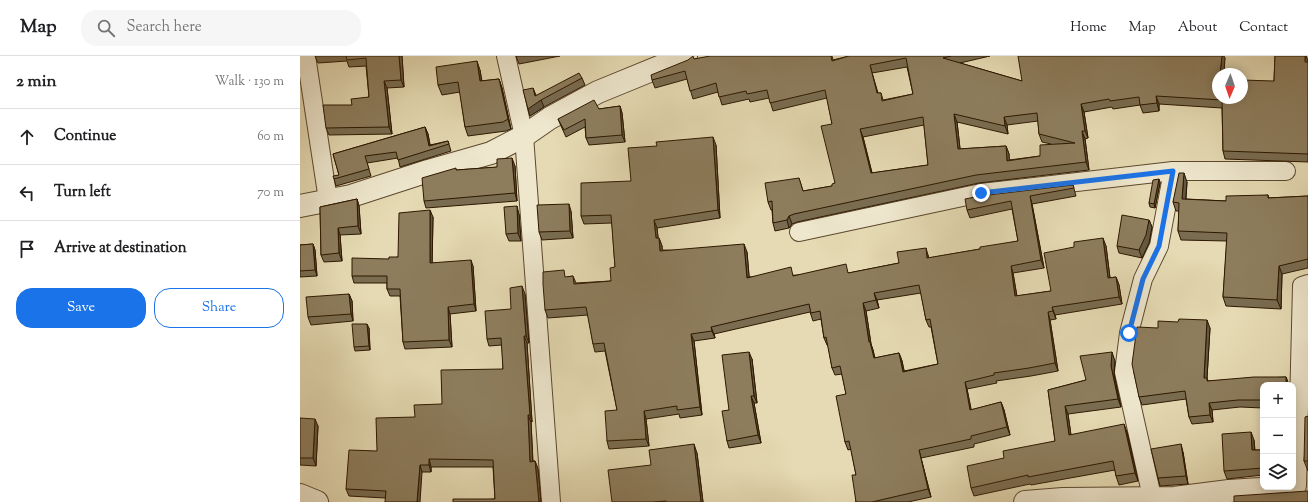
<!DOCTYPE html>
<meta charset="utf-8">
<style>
body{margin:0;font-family:"Sorts Mill Goudy",serif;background:#f6f6f6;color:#202124}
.controls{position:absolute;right:12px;bottom:12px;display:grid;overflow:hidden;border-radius:8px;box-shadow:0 2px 10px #0003}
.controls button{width:36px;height:36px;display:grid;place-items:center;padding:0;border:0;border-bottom:1px solid #e0e0e0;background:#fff;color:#202124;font:20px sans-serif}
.compass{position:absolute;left:912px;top:12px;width:36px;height:36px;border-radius:50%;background:#fff;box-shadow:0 2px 10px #0003;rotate:182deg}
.stop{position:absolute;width:12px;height:12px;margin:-9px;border:3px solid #1a73e8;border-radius:50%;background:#fff}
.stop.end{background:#1a73e8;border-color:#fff;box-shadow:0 1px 4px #0008}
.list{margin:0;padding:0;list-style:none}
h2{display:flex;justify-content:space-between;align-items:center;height:52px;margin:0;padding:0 16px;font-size:17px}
h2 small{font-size:13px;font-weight:400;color:#757577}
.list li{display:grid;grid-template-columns:26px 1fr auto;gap:12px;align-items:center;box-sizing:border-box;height:56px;padding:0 16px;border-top:1px solid #e0e0e0}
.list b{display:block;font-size:15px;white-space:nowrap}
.list em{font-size:13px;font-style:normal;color:#757577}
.actions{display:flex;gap:8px;padding:12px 16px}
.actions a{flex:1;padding:9px 0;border:1px solid #1a73e8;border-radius:16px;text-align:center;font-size:14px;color:#1a73e8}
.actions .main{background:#1a73e8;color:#fff}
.icon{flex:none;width:22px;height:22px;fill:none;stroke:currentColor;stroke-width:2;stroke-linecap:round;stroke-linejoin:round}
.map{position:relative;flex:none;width:1008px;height:446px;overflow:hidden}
header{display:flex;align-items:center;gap:24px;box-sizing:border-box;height:56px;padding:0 20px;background:#fff;border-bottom:1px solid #e0e0e0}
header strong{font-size:19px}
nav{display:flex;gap:22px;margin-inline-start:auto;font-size:14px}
.search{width:280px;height:36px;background:#f6f6f6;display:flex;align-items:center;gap:10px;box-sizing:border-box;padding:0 14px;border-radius:16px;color:#757577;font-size:15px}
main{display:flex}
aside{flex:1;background:#fff}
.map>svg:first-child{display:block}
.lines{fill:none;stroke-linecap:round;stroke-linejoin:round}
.minor-casing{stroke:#5c482d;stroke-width:20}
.tertiary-casing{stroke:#5c482d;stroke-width:24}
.minor{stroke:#eee7ce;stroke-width:18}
.tertiary{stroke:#eee7ce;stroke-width:22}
.wall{fill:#796c50;stroke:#2e1800;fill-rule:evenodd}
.shaded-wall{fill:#635841;stroke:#2e1800}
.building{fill:#8d7d5d;stroke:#2e1800;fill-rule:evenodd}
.route{stroke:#1a73e8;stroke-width:5}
</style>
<header>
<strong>Map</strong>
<div class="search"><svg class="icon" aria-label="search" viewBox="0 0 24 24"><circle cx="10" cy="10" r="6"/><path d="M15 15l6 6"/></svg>Search here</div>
<nav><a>Home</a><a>Map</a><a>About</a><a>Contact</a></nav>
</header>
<main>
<aside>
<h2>2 min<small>Walk · 130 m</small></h2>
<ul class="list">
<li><svg class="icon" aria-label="ahead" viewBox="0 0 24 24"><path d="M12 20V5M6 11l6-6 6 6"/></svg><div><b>Continue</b></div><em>60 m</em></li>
<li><svg class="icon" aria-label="left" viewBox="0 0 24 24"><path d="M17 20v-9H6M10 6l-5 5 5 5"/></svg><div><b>Turn left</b></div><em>70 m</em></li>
<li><svg class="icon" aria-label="arrive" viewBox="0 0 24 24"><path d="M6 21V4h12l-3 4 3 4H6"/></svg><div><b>Arrive at destination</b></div></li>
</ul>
<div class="actions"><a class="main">Save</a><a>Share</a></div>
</aside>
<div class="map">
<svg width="1008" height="446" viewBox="0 0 1008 446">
<rect width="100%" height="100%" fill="#e5dab3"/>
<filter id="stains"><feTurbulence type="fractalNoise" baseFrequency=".005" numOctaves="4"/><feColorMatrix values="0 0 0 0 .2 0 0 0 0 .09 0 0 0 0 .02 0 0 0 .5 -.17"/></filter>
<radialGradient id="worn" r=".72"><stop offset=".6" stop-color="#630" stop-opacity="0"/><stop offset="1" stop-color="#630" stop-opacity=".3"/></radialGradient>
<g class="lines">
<g class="minor-casing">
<g id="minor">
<polyline points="6,0 28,144"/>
<polyline points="206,0 224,80 251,446"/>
<polyline points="499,176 681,137 873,115 986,115"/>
<polyline points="997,430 1002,230 1008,228"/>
<polyline points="852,441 824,316 829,277 843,223 859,190 873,115"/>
</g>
</g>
<g class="tertiary-casing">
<g id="tertiary">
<polyline points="0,150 51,140 128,115 191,97 224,80 250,62 298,36 386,0"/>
<polyline points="0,439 17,446"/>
<polyline points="725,446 763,443 874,442 929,435 991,431"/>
</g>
</g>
<use href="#minor" class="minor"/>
<use href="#tertiary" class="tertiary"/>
</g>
<g class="wall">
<polygon points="15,0 102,0 104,31 87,32 92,78 29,79 26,72 52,49 69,41 66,10 49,11 47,5 18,7"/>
<polygon points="216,0 260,0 219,8"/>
<path d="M532,0L533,4L549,0H690L660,7L722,25L925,2L918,42L974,25L975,0H1006L1008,5V106L925,103L923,95L922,52L859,48V55L843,57L840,49L813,53L812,51L784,56L788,82L785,83L789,114L679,127L497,166L492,168L489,172L475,175L473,167L472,154H471L468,146L499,122L503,135L532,130L535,127L532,68L527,42L473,55L469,42L450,46L449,43L422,49L418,36L393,43L387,23L355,32L352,24L394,3ZM607,11L613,38L583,44L581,37H578L572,17ZM738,65L739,78L742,86L751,88L740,100L709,104V98L706,90L660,93L657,66L708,78L707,69ZM624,69L628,109L572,117L563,81Z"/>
<polygon points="180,14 182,25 199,23 202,32 211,73 206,75 168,80 165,71 160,36 142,39 138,29"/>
<polygon points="282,22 285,29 244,51 230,60 236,40"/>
<polygon points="320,50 322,57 325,86 289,89 286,82 285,71 266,81 261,70 258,63 299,53"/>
<polygon points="125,71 128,78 130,89 148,85 151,95 100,111 98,102 67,107 71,120 36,130 34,123 39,119 33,98"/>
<path d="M416,89L420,162L357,172L358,182H359L362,190V194L447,196L449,221L549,217L599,207L628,199L629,202L680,193L718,185L712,153L670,162L667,154L773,129L776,140L732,148L744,212L713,217L717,240L751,235L806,190L810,222L816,221L819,229L822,248L755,259L756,263L750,264L758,315L731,320L696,325L697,327L667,333L671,354L701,346L704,354L710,379L674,388V391L621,402L631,441L608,446H556V419L551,393L548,394L545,386L546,338L542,318L535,319L532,312L528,289H527L524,282L521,263L513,265L510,256L414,278L415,282L394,285L402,359L380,362L379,358L346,363L349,390L309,393L307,385L317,354L305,295L295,296L293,288L288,259L248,262L245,254L267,221L273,220L276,227L311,225L315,211L312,167L284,168L281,160L331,125ZM621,237L626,264L629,271H631L638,308L604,315L602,305L599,297L575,302L573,294L571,288L566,255L579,252L577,244Z"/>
<polygon points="215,110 217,145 126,152 124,145 156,114"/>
<polygon points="887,126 886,143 926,145 968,139 969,142 1008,140 1008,212 982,218 981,253 926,250 923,241 927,185 881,184 878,175 879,155 876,155 873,146"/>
<polygon points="860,127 855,152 850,151 849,147"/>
<polygon points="57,143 59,150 61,178 40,179 42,205 24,206 21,199 20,151"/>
<polygon points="271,155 273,182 242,184 239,176"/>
<polygon points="219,158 221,185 209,185 206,178"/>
<polygon points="133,161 132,207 173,210 176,255 150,258 152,291 105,293 103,286 100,240 90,240 87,233 87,227 54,227 52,220 89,203 98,201"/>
<polygon points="849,164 852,171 849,187 842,202 819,197 817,190"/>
<polygon points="13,188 15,194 17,220 0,221 0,189"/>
<polygon points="49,238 52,245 53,265 11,269 8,261"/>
<polygon points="225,238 229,287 227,287 232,366 231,366 233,405 235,405 238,413 241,446 153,446 195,443 193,411 131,411 131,416 122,416 85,442 49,440 46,433 77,395 115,361 142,348 203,313 202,289 189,290 187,283 211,253"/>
<polygon points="69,272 70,294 55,295 54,291"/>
<polygon points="858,272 910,272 907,322 908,325 986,321 989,329 963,329 963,352 940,351 912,354 913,366 892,368 889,361 886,343 842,349 839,341"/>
<polygon points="452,303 457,347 454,347 461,387 429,392 427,385 429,354"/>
<polygon points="815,305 814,318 821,351 768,358 771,379 827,376 838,425 819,429 816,420 815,414 731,429 730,428 674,440 671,432 704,402 755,385 748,334 786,324"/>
<polygon points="1008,360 1008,415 1004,405"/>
<polygon points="0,362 18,370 16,410 0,409"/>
<polygon points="954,384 955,394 963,394 963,419 927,423 924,415"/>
<polygon points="883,396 888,428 860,430 858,422"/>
<polygon points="397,397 403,446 312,446 351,409"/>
</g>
<g class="shaded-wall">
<polygon points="99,0 102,0 104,31 101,24"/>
<polygon points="922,0 924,0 925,2 924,18 920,18"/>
<polygon points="1005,0 1006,0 1008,5 1008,13 1005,6"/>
<polygon points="177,5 180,14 183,35 180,25"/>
<polygon points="570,9 572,17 580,45 577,37"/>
<polygon points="199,23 202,32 211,73 208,63"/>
<polygon points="84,25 87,32 92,78 89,71"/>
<polygon points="233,32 236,39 237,46 241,44 244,51 230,60 228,53 235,40"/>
<polygon points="856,40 859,48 859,55 857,47"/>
<polygon points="781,48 784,56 788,82 785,75"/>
<polygon points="320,50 322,57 325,86 322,79"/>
<polygon points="654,58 657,66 661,101 658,93"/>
<polygon points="704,61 707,69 708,78 705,70"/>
<polygon points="125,71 128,78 131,94 129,90"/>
<polygon points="560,73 563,81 574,125 571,117"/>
<polygon points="782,75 785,83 789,114 786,106"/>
<polygon points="413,81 416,89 420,162 418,154"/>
<polygon points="706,90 709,98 710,113 707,105"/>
<polygon points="212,102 215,110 217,145 215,137"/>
<polygon points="884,117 887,126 885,151 882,143"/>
<polygon points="859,123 860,127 855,152 854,148"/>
<polygon points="730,140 732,148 744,212 741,204"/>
<polygon points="57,143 59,150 61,178 58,170"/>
<polygon points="269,148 271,155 273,182 270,175"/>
<polygon points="217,150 219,158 221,185 218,177"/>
<polygon points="130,154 133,161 132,214 130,207"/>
<polygon points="489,160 492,168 489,172 487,164"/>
<polygon points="354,164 357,172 359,190 356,182"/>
<polygon points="849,164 852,171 849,187 842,202 839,194"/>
<polygon points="38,172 40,179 42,205 39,197"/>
<polygon points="359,182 362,190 363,202 360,195"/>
<polygon points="803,182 806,190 811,230 808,222"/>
<polygon points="13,188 15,194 17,220 15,214"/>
<polygon points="444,188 447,196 450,230 447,222"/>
<polygon points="626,192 628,199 630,210 627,202"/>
<polygon points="171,204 173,210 176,255 174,248"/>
<polygon points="711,210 713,217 718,248 715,240"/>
<polygon points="979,210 982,218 981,253 977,244"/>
<polygon points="816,221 819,229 822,248 819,241"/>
<polygon points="222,230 225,238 229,287 226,280"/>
<polygon points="574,237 577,244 579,252 576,244"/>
<polygon points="49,238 52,245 53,265 51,258"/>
<polygon points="563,247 566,255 571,288 573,294 576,310 569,286"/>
<polygon points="148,251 150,258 152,291 149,284"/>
<polygon points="752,251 755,259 756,263 753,255"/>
<polygon points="748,256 750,264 758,315 755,307"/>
<polygon points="907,264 910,272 907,322 909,329 904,322"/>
<polygon points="67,268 69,272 70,294 69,290"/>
<polygon points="411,271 414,278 415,282 412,275"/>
<polygon points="391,278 394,285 402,359 400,351"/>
<polygon points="224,280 227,287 232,366 230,359"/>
<polygon points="449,296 452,303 457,347 454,340"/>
<polygon points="812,296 815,305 814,318 821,351 818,343 811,310"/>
<polygon points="599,297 602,305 606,323 603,316"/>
<polygon points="986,321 989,329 986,329"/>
<polygon points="665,326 667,333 673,362 670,354"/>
<polygon points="451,340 454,347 461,387 458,379"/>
<polygon points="701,346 704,354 710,379 707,371"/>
<polygon points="909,347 912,354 913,366 910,359"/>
<polygon points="765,350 768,358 772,387 769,379"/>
<polygon points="344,355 346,363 349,390 346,383"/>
<polygon points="228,359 231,366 233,413 230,406"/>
<polygon points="15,363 18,370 16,410 13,402"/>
<polygon points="824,368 827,376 838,425 835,417"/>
<polygon points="951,376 954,384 955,402 952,394"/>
<polygon points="394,388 397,397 403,446 401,446"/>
<polygon points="881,388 883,396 888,428 886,420"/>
<polygon points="619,394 621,402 631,441 628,433"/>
<polygon points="129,403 131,411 131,416 129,409"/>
<polygon points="235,405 238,413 241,446 239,446"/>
<polygon points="120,409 122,416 120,446 117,446"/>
</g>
<g class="building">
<polygon points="46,0 99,0 101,24 84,25 89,71 26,72 23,49 52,49 51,43 69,41 66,2 47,4"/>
<path d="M393,0L394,3L410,0H531L532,5L549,0H651L643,2L722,25L718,0H922L920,18H918V42H942V24L974,25L975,0H1005V6H1008V98L923,95L922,44L856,40L857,47L840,49L839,41L810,45L809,43L781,48L785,75H782L786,106L676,119L494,158L489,160L487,164L473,167L472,145L468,146L465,127L499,122L503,135L532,130V128L535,127L521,70L532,68L525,34L470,47L467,34L447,38L446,35L419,41L416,27L390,35L385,15L352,24L351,19L388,4ZM606,2L613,38L582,45L581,37H577L570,9ZM737,57L739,78L775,87L740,89V100L707,105L706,90L658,93L654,58L705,70L704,61ZM623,61L628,109L571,117L560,73Z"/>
<polygon points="177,5 180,25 199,23 208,63 203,66 165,71 158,26 138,29 136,11"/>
<polygon points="279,17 282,22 241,44 228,53 223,34 233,32 235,40"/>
<polygon points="294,44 299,53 320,50 322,79 286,82 285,63 264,74 258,63"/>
<polygon points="125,71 129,90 148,85 149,88 98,104 96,96 65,100 69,113 34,123 33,120 39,119 33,98"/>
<path d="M413,81L418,154L354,164L356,182H359L360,195L444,188L447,222L491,211L493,220L546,208L548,217L599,207L597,196L626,192L627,202L680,193V191L718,185L711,145L667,154L665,143L680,140L773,129L774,132L730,140L741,204L711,210L715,240L751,235L744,197L774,191V186L803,182L808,222L816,221L819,241L752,251L753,255L748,256L755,307L729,312L694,317V319L665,326L670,354L701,346L707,371L671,380V383L619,394L628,433L572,446H556L552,419H556L549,385L545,386L536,340L546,338L540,310L532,312L526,281L524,282L520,255L511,257L509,248L411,271L412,275L391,278L400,351L377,354V350L344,355L346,383L307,385L305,355L317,354L304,287L293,288L286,251L245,254L243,228V216L264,214L265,221L273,220L274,228L311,225L310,212L315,211L311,159L281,160V127L331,125L328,92L357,90L356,86ZM619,229L626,264L630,263L638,308L603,316L599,297L574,302L570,286H569L563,247L576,244L574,237Z"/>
<polygon points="212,102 215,137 124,145 122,122 156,112 156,114 197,111 197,103"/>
<polygon points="879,117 884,117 882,143 926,145 926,140 968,139 968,142 1008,140 1008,203 979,210 977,244 923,241 927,177 878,175 879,147 873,146"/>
<polygon points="859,123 854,148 849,147 853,124"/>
<polygon points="57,143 58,170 38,172 39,197 21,199 20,151"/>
<polygon points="269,148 270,175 239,176 237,149"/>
<polygon points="217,150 218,177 206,178 204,151"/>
<polygon points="130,154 130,207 171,204 174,248 148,251 149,284 103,286 100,233 87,233 87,220 52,220 52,202 89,203 89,201 98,201 99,157"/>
<polygon points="822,159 849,164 846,179 839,194 817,190"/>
<polygon points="13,188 15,214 0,215 0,189"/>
<polygon points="222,230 226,280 224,280 230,359 228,359 230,406 235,405 239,446 153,446 153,443 195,443 193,404 129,403 129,409 120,409 117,446 85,446 86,435 46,433 49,394 77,395 76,362 115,361 114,349 142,348 141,314 203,313 201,282 187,283 185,255 211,253 210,232"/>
<polygon points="49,238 51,258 8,261 6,241"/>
<polygon points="879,263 907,264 904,322 907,322 907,325 954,321 986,321 986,329 963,329 963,344 938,344 909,347 910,359 889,361 885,335 839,341 832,308 837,271 858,272 858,265 878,266"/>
<polygon points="52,268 67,268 69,290 54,291"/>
<polygon points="449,296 454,340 451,340 458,379 427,385 422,355 429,354 422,299"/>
<polygon points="812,296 811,310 818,343 765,350 769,379 824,368 835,417 816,420 813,405 728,421 728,419 671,432 667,410 704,402 703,395 755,385 748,334 786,324 780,300"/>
<polygon points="1008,360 1008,405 1004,405 1005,361"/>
<polygon points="0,362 15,363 13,402 0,402"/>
<polygon points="951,376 952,394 963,394 963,412 924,415 922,378"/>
<polygon points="394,388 401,446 366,446 366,445 353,446 312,446 308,414 351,409 349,394"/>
<polygon points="881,388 886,420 858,422 851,393"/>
<polygon points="1008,435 1008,446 934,446 934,440"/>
</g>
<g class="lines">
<polyline class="route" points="681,137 873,115 859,190 843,223 829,277"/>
</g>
<rect width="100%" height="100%" filter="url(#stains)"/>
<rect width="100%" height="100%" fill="url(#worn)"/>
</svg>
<div class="controls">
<button>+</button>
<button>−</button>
<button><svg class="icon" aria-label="layers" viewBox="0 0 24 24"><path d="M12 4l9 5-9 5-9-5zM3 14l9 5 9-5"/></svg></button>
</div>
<svg class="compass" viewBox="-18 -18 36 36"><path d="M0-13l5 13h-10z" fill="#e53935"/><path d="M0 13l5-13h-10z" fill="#757577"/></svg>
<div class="stop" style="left:829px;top:277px"></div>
<div class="stop end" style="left:681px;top:137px"></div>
</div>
</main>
